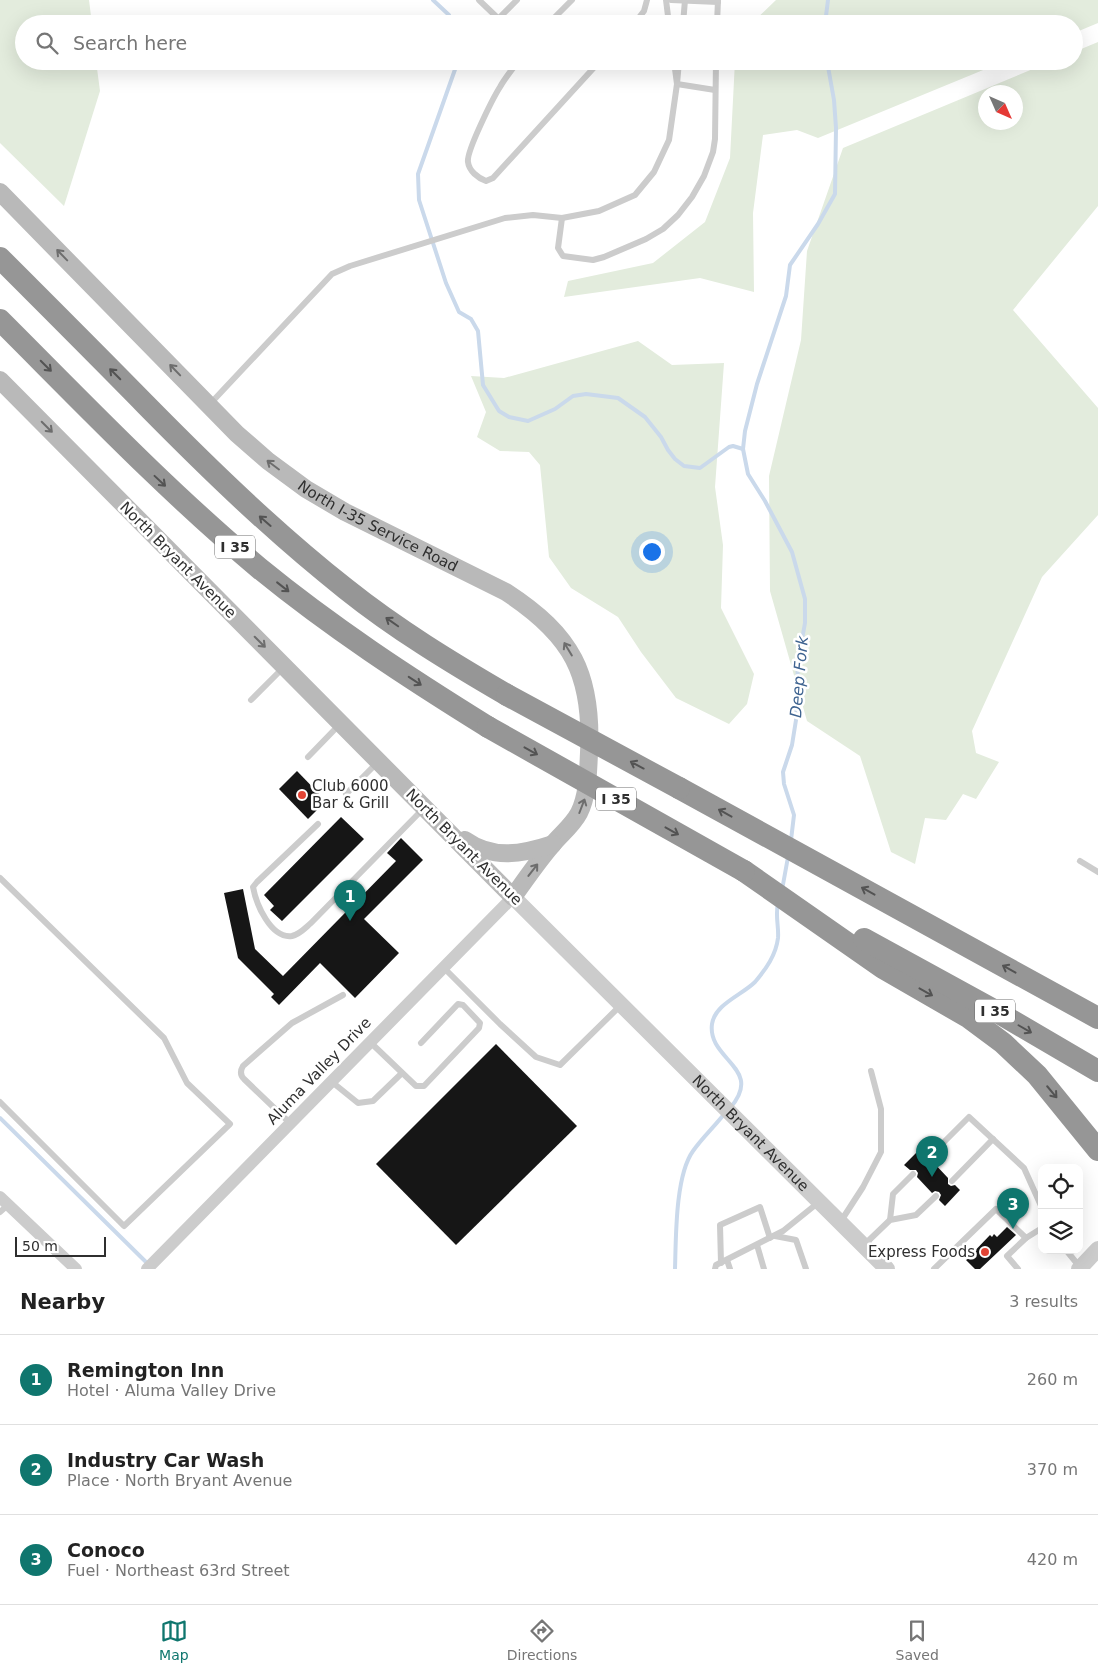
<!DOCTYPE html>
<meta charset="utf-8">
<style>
body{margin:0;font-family:"DejaVu Sans",sans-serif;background:#f6f6f6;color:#222}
.controls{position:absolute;right:15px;bottom:15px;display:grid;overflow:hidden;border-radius:10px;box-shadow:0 5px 20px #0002}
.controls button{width:45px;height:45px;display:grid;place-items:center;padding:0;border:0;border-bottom:1px solid #e0e0e0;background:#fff;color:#222;font:25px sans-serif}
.compass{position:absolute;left:978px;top:85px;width:45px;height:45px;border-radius:50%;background:#fff;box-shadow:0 5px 20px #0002;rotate:135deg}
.scale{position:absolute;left:15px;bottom:12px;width:91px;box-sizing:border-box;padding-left:5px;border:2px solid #2f2f2f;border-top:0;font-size:14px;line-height:18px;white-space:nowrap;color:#2f2f2f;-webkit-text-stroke:4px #fff;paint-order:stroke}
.you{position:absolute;left:651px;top:551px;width:18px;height:18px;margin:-12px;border:4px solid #fff;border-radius:50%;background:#1a73e8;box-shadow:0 0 0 8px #1a73e833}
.badge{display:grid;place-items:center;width:32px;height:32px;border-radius:50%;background:#0f766e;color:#fff;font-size:16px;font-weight:700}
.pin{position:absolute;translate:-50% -41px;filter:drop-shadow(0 1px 2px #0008)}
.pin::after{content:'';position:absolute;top:26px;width:18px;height:15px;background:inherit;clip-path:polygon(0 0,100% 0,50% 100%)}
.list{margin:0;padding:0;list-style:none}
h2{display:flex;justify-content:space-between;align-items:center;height:65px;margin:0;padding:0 20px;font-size:21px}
h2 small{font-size:16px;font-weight:400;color:#767676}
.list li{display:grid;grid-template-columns:32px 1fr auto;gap:15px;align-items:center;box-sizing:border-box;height:90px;padding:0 20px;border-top:1px solid #e0e0e0}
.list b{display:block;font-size:19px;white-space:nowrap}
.list p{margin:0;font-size:16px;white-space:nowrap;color:#767676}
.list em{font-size:16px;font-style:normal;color:#767676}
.icon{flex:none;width:28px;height:28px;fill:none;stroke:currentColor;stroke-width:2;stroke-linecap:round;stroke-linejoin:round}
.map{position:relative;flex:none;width:1098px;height:1269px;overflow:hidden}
.search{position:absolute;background:#fff;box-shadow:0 5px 20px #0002;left:15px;right:15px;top:15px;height:55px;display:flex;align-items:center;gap:12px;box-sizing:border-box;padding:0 18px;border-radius:28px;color:#767676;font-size:19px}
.sheet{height:335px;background:#fff}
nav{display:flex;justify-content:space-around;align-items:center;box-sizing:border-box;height:70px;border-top:1px solid #e0e0e0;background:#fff;font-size:14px;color:#767676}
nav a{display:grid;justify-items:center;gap:2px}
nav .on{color:#0f766e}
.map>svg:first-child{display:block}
.green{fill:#e3ecdd;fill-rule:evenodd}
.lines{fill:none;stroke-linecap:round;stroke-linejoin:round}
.stream{stroke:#cad9eb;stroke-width:4}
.building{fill:#161616}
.service{stroke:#ccc;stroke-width:6}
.minor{stroke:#ccc;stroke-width:12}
.tertiary{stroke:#ccc;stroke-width:16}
.secondary{stroke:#b9b9b9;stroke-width:18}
.motorway{stroke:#969696;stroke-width:22}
.motorway-bridge{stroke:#969696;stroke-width:22}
.oneway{stroke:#6d6d6d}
.oneway2{stroke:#535353}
.poi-dot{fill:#e24435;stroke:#fff;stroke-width:2}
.labels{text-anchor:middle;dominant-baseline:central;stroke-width:5;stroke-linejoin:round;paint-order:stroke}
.shield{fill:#fff;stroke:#6d6d6d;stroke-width:1}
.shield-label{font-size:14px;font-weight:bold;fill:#2f2f2f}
.street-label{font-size:15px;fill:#2f2f2f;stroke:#fff}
.poi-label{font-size:15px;fill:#2f2f2f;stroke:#fff;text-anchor:start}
.water-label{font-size:16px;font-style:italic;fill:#3e6390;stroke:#fff}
</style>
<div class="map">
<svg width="1098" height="1269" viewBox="0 0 1098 1269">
<rect width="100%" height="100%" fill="#fff"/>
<g class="green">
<polygon points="0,0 89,0 92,24 24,24 24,61 96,61 100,91 64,206 0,143"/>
<polygon points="776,0 1098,0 1098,23 1074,33 1074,24 751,24"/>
<path d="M1098,42V206L1013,310L1098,408V515L1042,577L972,731L976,753L999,762L976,799L963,794L946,820L925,818L915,864L891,852L860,756L807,721L770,591L769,476L801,340L807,251L843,148L1052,61H1074V52ZM986,92H1016V122H986Z"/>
<polygon points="735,61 1005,61 818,138 797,130 763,135 753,213 754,292 700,278 564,297 568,281 653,263 705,222 730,158"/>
<polygon points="638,341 672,365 724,363 715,487 723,545 721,608 754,674 747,704 729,724 676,698 641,652 618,617 571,588 549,557 540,465 529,452 500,451 477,437 486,412 471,376 504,378"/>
</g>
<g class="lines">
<g class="stream">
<polyline points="433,0 449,15 452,24"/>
<polyline points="825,24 828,0"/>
<polyline points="458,61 418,174 419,200 446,283 459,312 471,319 478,331 483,385 499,411 509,417 528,421 555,409 573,396 586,394 618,398 645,417 661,437 668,450 675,459 684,466 700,468 729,447 733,446 743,449"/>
<polyline points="791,840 794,815 784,784 783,772 792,745 796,720 798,661 805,623 805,599 792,552 765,501 748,474 743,449 745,431 757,384 786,296 790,265 818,224 835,194 836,128 834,100 827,61"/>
<polyline points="782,890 788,857"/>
<path d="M730,1108C765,1068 707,1060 712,1024C715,1004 742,995 755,982C766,969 776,955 778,938C779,927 775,915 778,904"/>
<polyline points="0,1118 148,1264"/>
<path d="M675,1269C676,1239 675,1176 693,1151C702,1138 715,1126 725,1113"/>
</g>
</g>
<g class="building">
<polygon points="297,771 326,801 308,819 279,789"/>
<polygon points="341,817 364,839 282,921 270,910 274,906 264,895"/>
<polygon points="401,838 423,860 364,919 399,953 355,998 320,963 279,1005 271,997 274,994 238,958 224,893 243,889 255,949 283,976 396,861 387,853"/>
<polygon points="496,1044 577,1126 456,1245 376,1164"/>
<polygon points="919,1150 925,1154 923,1159 925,1162 929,1163 932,1161 948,1178 948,1184 951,1186 955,1185 960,1190 945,1206 939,1200 941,1195 939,1192 935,1191 932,1193 917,1177 918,1173 916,1170 910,1170 904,1165"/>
<polygon points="1007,1227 1016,1235 980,1269 975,1269 966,1260 990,1235 992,1237 994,1234 997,1237"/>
</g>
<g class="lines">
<g class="service">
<polyline points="479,0 504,24"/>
<polyline points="666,0 669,24"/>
<polyline points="671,0 718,2"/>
<polyline points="498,19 517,0"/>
<polyline points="548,24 572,0"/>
<polyline points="634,24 644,11 647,0"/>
<polyline points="683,24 685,0"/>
<polyline points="717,24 718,0"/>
<path d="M518,61C512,70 505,78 500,87C493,98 466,152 468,162C469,171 478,178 486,181L493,178L600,61"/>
<polyline points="679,61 677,84 715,90"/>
<polyline points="562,218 558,248 563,256 593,260 604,257 646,239 663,229 678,215 692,197 704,176 713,152 715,139 716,61"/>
<polyline points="210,404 332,274 350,266 505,218 533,215 562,218 599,211 635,195 654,172 669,140 677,84 674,61"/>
<polyline points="251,700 284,667"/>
<polyline points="308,757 340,724"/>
<polyline points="346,794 377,763"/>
<path d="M318,824L257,882L253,887C256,904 271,939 292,936C300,934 305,928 311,923L424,808"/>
<polyline points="1080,861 1098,872"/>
<polyline points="0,878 164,1038 187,1083 230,1124 124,1226 0,1102"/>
<polyline points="443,967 500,1024 536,1057 560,1065 621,1005"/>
<polyline points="370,1042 416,1086 424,1086 479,1028 480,1023 463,1005 458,1004 421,1043"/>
<polyline points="332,1082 358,1103 373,1101 402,1073"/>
<path d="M290,1123L244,1079C240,1075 240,1071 243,1066L292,1023L343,995"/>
<polyline points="928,1158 969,1117 1024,1168 1042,1208"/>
<polyline points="952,1181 993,1139"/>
<polyline points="0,1212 8,1205"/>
<polyline points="890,1220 893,1194 913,1174"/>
<polyline points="841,1221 863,1187 881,1152 881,1109 871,1071"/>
<polyline points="775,1236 796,1240 806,1269"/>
<polyline points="757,1245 764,1269"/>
<polyline points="864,1245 890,1220 916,1215 936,1196"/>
<polyline points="1066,1250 1079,1266"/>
<polyline points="727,1260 730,1269"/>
<polyline points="721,1263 720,1225 760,1207 770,1238"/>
<polyline points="715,1269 716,1265 783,1231 819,1202"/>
<polyline points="934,1269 996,1209 1026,1238"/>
<polyline points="1018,1269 1007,1256 1026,1238 1042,1228"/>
</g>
<g class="minor">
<polyline points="0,1197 76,1269"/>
<polyline points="147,1269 513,897"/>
</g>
<g class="tertiary">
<path id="s1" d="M513,897L887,1269"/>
<polyline points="1079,1269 1098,1249"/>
</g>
<g class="secondary">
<path id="s2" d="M0,192L237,434L268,461L306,489L345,512L506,592C572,635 593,674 589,753C588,773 588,795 579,813C572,826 561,834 552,845C538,861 526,879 513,897L0,380"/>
<path d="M465,840C493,860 523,854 553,844"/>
</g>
<g class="motorway">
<path d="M0,258C49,307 98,356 146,405C210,470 275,533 346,589C396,629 452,663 507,695"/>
<path d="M0,320C84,404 167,491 259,568C331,627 409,678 488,727"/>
<polyline points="679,788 1098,1018"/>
<polyline points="744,871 883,968 968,1017 1003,1043 1037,1075 1098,1150"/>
<polyline points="864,939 999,1013 1098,1071"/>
</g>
<g class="motorway-bridge">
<polyline points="507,695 679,788"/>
<polyline points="488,727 744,871"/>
</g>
</g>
<defs><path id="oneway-shaft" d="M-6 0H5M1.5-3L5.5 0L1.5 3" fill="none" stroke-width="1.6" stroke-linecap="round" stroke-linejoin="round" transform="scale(1.25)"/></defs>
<g class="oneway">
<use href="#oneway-shaft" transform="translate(62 255) rotate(-134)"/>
<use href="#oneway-shaft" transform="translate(175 370) rotate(-134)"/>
<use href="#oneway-shaft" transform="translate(47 427) rotate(45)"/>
<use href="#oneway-shaft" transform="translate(273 465) rotate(-143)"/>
<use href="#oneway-shaft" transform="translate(260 642) rotate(45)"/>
<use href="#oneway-shaft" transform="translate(568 649) rotate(-121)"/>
<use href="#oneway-shaft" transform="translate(582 806) rotate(-69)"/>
<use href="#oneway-shaft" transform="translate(533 870) rotate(-52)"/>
</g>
<g class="oneway2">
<use href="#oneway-shaft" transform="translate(46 366) rotate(45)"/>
<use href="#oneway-shaft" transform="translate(115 374) rotate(-135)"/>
<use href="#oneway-shaft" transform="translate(160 481) rotate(43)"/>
<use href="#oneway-shaft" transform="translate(265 521) rotate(-139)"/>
<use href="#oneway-shaft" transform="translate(283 587) rotate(38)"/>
<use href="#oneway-shaft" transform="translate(392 622) rotate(-145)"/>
<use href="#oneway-shaft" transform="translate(415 681) rotate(33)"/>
<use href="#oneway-shaft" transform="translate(531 751) rotate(29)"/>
<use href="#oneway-shaft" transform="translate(637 765) rotate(-152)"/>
<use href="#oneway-shaft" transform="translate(725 813) rotate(-151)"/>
<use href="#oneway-shaft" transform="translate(672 831) rotate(29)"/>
<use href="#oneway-shaft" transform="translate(868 891) rotate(-151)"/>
<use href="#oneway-shaft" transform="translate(1009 969) rotate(-151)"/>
<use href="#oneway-shaft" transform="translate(926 992) rotate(29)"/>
<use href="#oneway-shaft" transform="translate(1025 1029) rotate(30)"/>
<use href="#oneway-shaft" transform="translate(1052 1092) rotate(50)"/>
</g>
<g class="poi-dot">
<circle cx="302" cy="795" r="5"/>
<circle cx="985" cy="1252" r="5"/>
</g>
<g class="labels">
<g class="shield">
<rect x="215" y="535.5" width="40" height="23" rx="4"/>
<rect x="596" y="787.5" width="40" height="23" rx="4"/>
<rect x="975" y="999.5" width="40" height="23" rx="4"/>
</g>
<g class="shield-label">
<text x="235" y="547">I 35</text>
<text x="616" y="799">I 35</text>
<text x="995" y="1011">I 35</text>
</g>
<g class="street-label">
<text stroke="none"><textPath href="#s2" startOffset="508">North I-35 Service Road</textPath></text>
<text transform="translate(178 560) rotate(45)">North Bryant Avenue</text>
<text transform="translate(464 847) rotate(45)">North Bryant Avenue</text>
<text transform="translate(319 1071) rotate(-46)">Aluma Valley Drive</text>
<text stroke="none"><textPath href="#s1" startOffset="335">North Bryant Avenue</textPath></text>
</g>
<g class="poi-label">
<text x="312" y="786">Club 6000<tspan x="312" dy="17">Bar &amp; Grill</tspan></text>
<text x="975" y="1252" text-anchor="end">Express Foods</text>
</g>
<g class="water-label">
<text transform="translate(799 677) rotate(-85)">Deep Fork</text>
</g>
</g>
</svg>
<div class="controls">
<button><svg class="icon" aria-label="locate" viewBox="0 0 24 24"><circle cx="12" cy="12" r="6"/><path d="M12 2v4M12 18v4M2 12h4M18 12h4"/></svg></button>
<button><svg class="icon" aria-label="layers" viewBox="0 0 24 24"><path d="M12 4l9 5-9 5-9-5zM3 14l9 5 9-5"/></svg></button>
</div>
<svg class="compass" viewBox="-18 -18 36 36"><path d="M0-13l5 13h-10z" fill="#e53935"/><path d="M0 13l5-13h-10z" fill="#767676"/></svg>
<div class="scale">50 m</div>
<div class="you"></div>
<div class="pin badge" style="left:350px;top:921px">1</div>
<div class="pin badge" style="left:932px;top:1177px">2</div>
<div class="pin badge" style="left:1013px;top:1229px">3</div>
<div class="search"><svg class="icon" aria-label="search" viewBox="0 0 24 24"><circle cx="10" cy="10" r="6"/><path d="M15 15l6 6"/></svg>Search here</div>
</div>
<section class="sheet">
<h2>Nearby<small>3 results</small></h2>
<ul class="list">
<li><span class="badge">1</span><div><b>Remington Inn</b><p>Hotel · Aluma Valley Drive</p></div><em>260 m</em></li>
<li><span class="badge">2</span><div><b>Industry Car Wash</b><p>Place · North Bryant Avenue</p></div><em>370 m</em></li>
<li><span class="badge">3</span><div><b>Conoco</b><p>Fuel · Northeast 63rd Street</p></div><em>420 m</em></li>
</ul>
</section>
<nav>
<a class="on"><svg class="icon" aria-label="map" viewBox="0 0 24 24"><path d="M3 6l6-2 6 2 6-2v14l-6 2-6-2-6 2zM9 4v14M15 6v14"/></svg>Map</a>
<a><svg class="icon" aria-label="directions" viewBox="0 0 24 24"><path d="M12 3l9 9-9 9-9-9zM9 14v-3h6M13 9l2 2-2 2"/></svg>Directions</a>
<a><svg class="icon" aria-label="saved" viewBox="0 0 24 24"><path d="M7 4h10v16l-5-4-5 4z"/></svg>Saved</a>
</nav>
